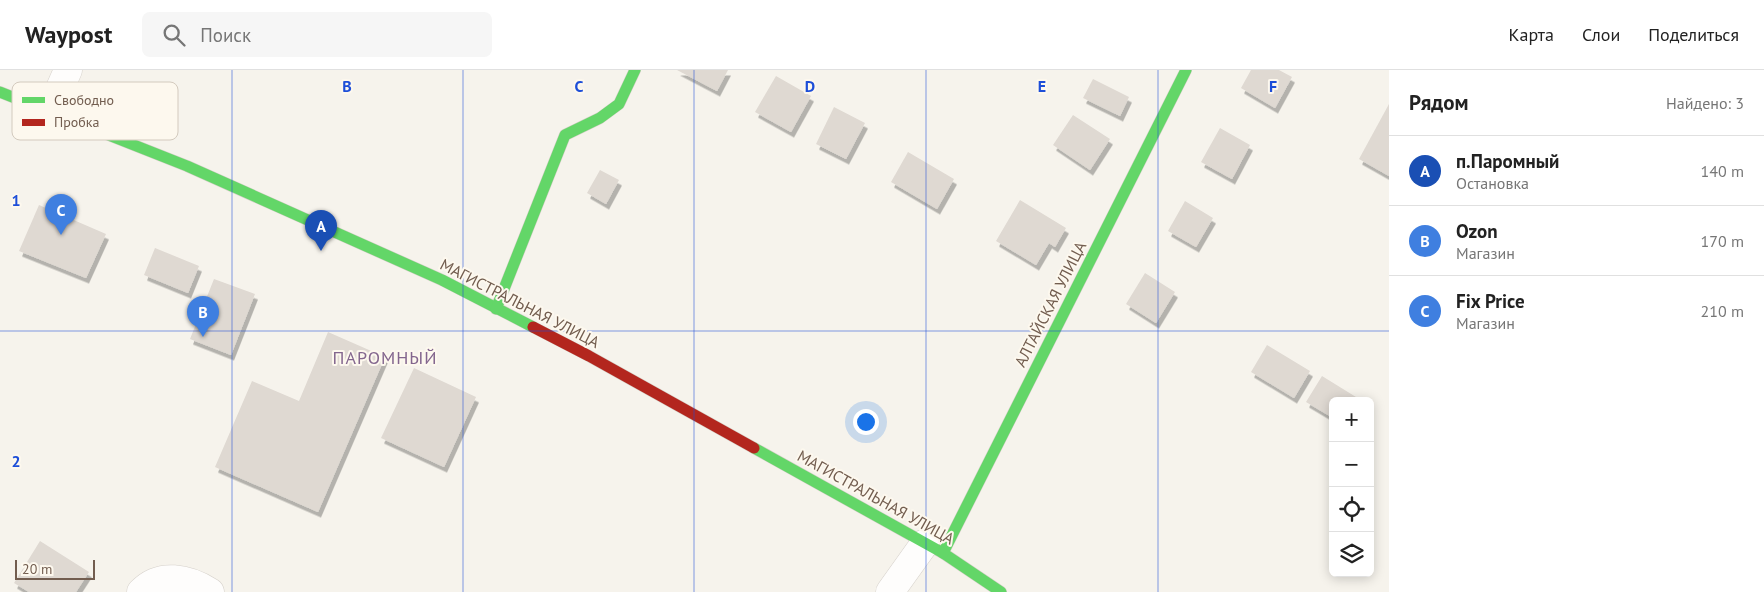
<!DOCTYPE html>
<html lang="ru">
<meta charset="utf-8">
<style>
body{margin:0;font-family:"PT Sans",sans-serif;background:#f6f6f6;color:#222}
.controls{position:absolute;right:15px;bottom:15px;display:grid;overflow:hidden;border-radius:8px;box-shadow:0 2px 12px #0003}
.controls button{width:45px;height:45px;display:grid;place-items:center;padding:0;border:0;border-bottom:1px solid #e0e0e0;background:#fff;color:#222;font:25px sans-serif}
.scale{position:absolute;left:15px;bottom:12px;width:80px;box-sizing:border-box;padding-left:5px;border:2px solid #725d4f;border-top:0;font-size:14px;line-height:18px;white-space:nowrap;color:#725d4f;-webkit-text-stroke:4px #fdf8ee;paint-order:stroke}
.you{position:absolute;left:865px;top:351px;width:18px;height:18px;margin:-12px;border:4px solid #fff;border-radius:50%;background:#1a73e8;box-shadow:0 0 0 8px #1a73e833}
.badge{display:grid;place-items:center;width:32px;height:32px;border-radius:50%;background:#0f766e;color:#fff;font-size:16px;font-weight:700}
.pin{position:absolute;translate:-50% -41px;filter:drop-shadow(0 1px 2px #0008)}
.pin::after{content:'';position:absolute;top:26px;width:18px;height:15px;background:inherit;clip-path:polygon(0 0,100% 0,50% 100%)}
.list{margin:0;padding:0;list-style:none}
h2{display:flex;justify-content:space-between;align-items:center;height:65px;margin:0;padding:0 20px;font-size:21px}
h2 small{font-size:16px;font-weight:400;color:#767676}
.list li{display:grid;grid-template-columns:32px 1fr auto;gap:15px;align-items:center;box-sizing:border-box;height:70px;padding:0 20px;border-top:1px solid #e0e0e0}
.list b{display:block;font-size:19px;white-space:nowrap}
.list p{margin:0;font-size:16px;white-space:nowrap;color:#767676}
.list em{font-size:16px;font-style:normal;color:#767676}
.icon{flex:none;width:28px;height:28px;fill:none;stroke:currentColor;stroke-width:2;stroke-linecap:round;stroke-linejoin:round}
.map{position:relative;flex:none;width:1389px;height:522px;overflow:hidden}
header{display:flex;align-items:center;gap:30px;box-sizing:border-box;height:70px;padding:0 25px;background:#fff;border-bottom:1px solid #e0e0e0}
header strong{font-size:24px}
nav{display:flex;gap:28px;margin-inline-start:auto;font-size:18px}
.search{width:350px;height:45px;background:#f6f6f6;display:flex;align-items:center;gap:12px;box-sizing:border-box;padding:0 18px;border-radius:8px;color:#767676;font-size:19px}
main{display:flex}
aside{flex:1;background:#fff}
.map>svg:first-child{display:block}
.building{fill:#dfd9d2;filter:url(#shadow)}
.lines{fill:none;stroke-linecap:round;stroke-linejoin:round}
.street-casing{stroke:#d5d0ca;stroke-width:29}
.fast-casing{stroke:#d4cfc7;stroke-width:12}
.jam-casing{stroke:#d4cfc7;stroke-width:12}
.street{stroke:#fefdfc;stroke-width:28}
.fast{stroke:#63d668;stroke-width:11}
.jam{stroke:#b3261e;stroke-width:11}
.grid{fill:none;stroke:#1d4ed8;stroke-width:1;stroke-opacity:0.55}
.labels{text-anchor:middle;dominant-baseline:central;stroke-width:4;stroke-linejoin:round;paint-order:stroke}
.street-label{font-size:16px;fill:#725d4f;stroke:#fdf8ee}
.neighbourhood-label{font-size:18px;letter-spacing:1px;fill:#83668e;stroke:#fdf8ee}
.key{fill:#fdf8ee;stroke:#d3cabe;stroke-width:1}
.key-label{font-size:14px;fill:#725d4f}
.grid-label{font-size:16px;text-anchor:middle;font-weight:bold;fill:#1d4ed8;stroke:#fdf8ee;stroke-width:4;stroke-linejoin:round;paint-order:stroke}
</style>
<header>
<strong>Waypost</strong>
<div class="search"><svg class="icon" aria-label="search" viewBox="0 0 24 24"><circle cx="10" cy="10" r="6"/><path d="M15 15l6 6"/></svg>Поиск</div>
<nav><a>Карта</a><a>Слои</a><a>Поделиться</a></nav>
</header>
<main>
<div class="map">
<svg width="1389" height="522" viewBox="0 0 1389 522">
<defs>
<filter id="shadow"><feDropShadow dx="3" dy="5.5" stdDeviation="0" flood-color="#0004"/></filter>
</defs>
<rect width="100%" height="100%" fill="#f6f3ec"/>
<g class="building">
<polygon points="677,0 728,0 717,21"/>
<polygon points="1251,0 1279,0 1292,7 1275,38 1241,18"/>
<polygon points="776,6 811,26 791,62 755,42"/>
<polygon points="1093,9 1129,27 1120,46 1083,28"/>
<polygon points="1389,34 1389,106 1359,89"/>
<polygon points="834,37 865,53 846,89 816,74"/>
<polygon points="1073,45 1110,69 1090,100 1053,75"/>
<polygon points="1220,58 1250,75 1232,109 1201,92"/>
<polygon points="908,82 954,109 937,139 891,112"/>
<polygon points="600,100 619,110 606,134 587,123"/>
<polygon points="1020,130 1066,158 1055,177 1049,173 1036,195 996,171"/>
<polygon points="1185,131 1213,148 1196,177 1168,161"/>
<polygon points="39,135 106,164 86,208 19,181"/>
<polygon points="155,178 199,196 188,223 144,205"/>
<polygon points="1145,203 1175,222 1156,253 1126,234"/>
<polygon points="214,209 255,224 231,285 190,269"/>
<polygon points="328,262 385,287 318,442 215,397 252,311 299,331"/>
<polygon points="1267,275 1310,301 1294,328 1251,302"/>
<polygon points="414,298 476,327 444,397 381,368"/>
<polygon points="1322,306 1356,327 1353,331 1333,331 1333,348 1306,332"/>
<polygon points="40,471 89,502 76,522 29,522 14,513"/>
</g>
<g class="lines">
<g class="street-casing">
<g id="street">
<polyline points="50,41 68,0"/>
<path d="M141,522C160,502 188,508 210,522"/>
<polyline points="890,522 925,473"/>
</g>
</g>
<g class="fast-casing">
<g id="fast">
<polyline points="0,22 187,96 442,210 533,257"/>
<polyline points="496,239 565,65 600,48 619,34 635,0"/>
<polyline points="754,378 943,483 1001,522"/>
<polyline points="943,483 1186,0"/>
</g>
</g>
<g class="jam-casing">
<polyline id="jam" points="533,257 589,286 754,378"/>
</g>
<use href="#street" class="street"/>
<use href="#fast" class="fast"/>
<use href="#jam" class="jam"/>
</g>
<path class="grid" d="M232,0V522M463,0V522M694,0V522M926,0V522M1158,0V522M0,261H1389"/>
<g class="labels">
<g class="street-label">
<text transform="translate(520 233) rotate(27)">МАГИСТРАЛЬНАЯ УЛИЦА</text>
<text transform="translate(1050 234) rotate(-63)">АЛТАЙСКАЯ УЛИЦА</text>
<text transform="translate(876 427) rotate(29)">МАГИСТРАЛЬНАЯ УЛИЦА</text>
</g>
<g class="neighbourhood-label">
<text x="385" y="287">ПАРОМНЫЙ</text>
</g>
</g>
<rect x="12" y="12" width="166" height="58" rx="8" class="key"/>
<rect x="22" y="27" width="23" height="6" fill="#63d668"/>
<rect x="22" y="49" width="23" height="7" fill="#b3261e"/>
<g class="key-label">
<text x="54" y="35">Свободно</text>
<text x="54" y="57">Пробка</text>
</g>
<g class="grid-label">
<text x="347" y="22">B</text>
<text x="579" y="22">C</text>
<text x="810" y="22">D</text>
<text x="1042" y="22">E</text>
<text x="1273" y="22">F</text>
<text x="16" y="136">1</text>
<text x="16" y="397">2</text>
</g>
</svg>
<div class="controls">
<button>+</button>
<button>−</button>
<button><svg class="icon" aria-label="locate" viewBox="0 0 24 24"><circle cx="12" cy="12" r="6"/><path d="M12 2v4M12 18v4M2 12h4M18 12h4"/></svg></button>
<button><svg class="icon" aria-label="layers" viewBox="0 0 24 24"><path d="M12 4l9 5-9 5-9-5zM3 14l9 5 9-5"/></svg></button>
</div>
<div class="scale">20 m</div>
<div class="you"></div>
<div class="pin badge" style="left:321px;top:181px;background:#1a4fb4">A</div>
<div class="pin badge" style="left:203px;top:267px;background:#3f7fe0">B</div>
<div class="pin badge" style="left:61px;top:165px;background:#3f7fe0">C</div>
</div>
<aside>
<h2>Рядом<small>Найдено: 3</small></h2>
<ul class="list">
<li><span class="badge" style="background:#1a4fb4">A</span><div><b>п.Паромный</b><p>Остановка</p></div><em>140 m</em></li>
<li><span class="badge" style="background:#3f7fe0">B</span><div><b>Ozon</b><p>Магазин</p></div><em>170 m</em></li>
<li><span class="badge" style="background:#3f7fe0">C</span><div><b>Fix Price</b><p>Магазин</p></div><em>210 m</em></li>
</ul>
</aside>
</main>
